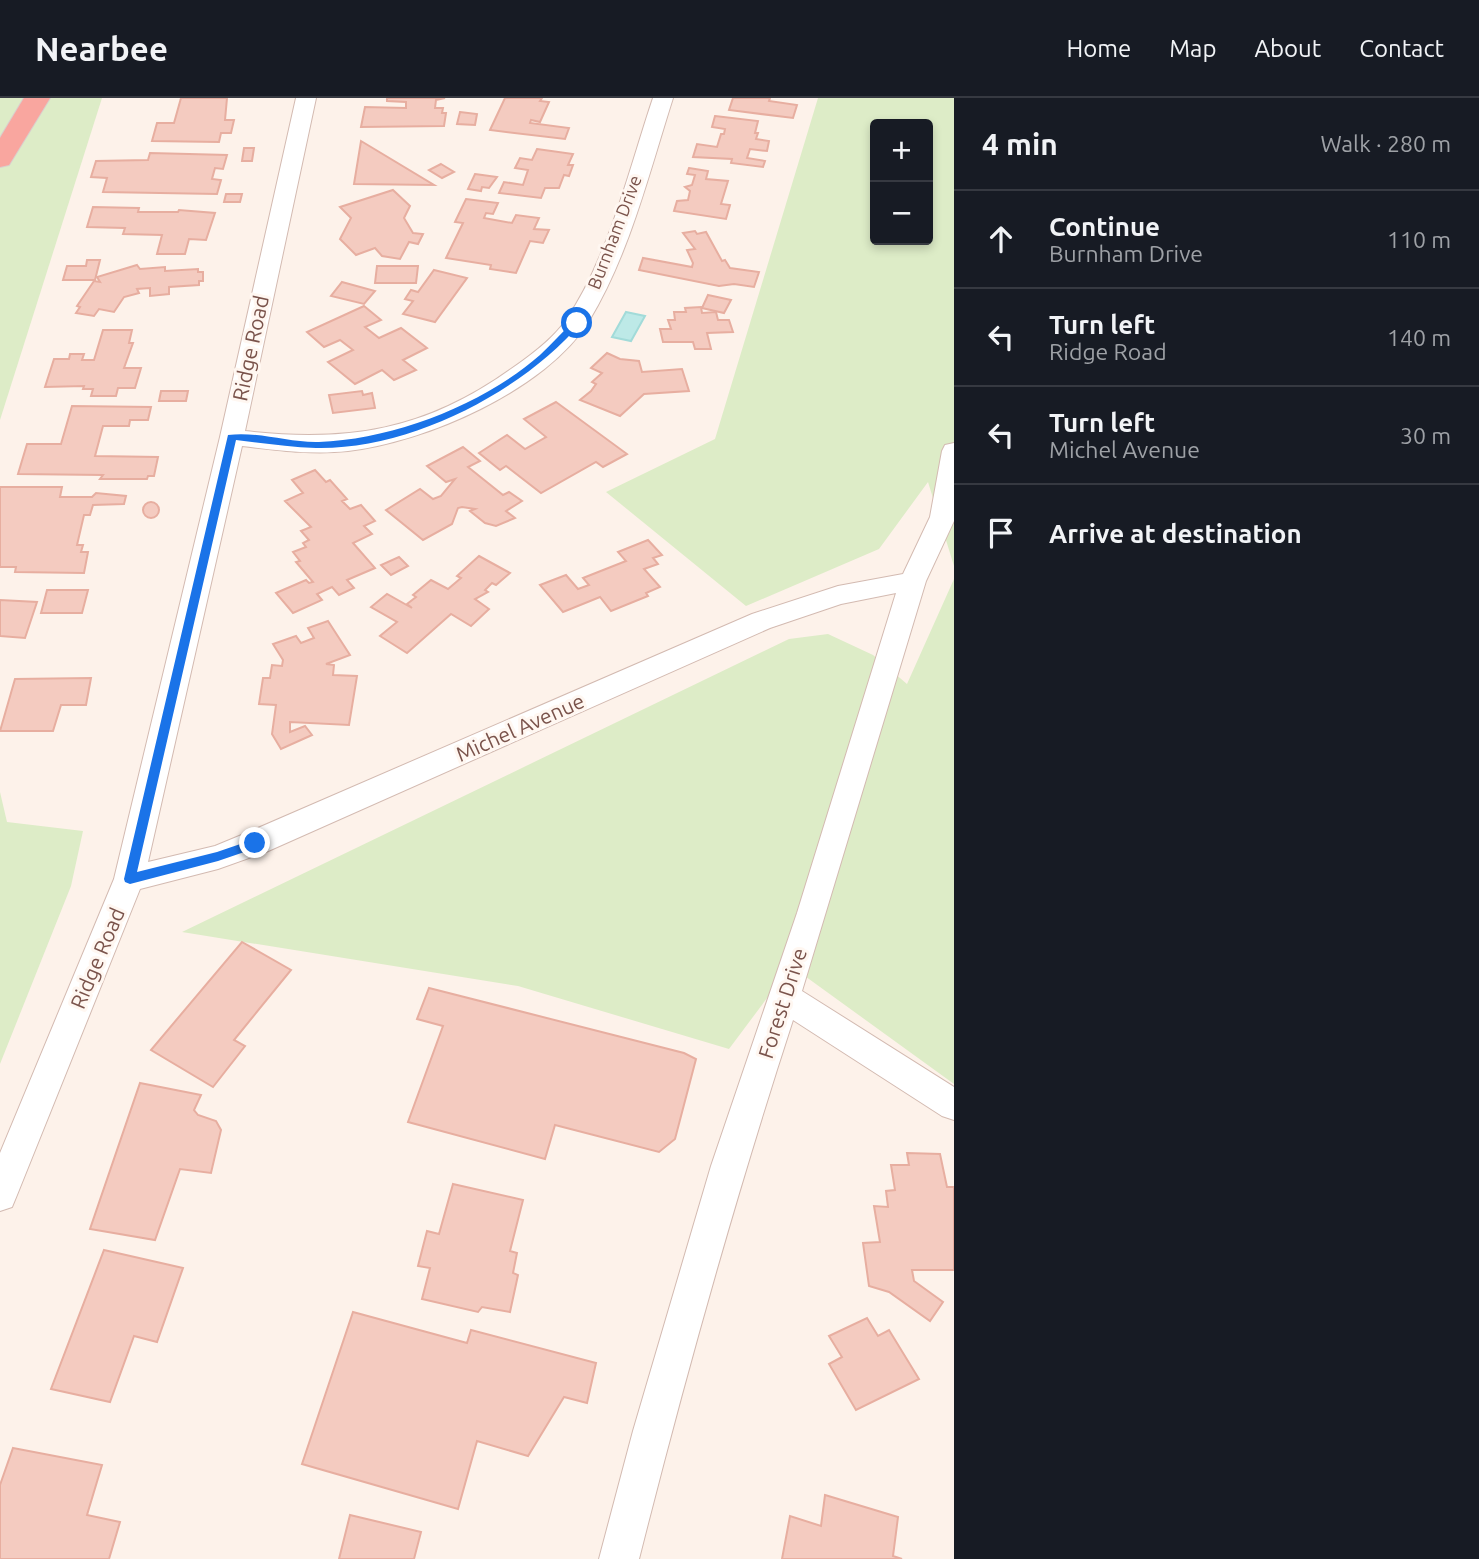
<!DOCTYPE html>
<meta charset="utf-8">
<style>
body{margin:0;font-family:Ubuntu,sans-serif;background:#20242c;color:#f1f3f6}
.controls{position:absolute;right:21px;top:21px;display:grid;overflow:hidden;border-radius:7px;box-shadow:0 4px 10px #0003}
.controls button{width:63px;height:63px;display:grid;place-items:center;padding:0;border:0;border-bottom:2px solid #363941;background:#171b24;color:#f1f3f6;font:35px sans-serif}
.stop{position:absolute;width:21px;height:21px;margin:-16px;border:5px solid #1a73e8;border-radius:50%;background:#fff}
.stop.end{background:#1a73e8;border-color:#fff;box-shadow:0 2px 7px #0008}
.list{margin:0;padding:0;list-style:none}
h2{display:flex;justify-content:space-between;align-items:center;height:91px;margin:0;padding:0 28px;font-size:30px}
h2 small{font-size:23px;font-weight:400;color:#9ea1a6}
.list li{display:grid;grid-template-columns:46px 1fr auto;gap:21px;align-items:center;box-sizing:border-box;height:98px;padding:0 28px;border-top:2px solid #363941}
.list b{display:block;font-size:26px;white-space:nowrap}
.list p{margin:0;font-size:23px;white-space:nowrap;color:#9ea1a6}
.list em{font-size:23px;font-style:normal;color:#9ea1a6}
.icon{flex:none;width:38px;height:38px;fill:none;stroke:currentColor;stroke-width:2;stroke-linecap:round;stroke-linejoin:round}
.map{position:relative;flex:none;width:954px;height:1461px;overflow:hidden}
header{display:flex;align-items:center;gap:42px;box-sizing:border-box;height:98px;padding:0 35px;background:#171b24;border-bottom:2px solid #363941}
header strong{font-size:33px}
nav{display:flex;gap:38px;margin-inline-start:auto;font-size:24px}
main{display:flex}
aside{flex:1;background:#171b24}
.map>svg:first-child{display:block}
.green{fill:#ddecc7;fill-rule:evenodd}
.water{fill:#bde9e7;stroke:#a2dbd9;stroke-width:2}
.building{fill:#f4cbc0;stroke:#e7aea0;stroke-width:2}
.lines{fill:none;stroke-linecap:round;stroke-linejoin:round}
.street-casing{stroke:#d3bab1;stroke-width:2}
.highway-casing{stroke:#dacfcd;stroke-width:2}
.street{fill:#fff;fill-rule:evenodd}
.highway{fill:#f9a69f;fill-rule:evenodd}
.route{fill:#1a73e8}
.labels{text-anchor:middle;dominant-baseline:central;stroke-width:6;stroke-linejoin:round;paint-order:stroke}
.far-street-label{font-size:18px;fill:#7a534b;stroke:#fff7f1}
.street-label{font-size:21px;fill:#7a534b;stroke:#fff7f1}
</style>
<header>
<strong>Nearbee</strong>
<nav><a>Home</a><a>Map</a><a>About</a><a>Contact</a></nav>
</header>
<main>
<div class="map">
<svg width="954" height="1461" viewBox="0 0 954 1461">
<rect width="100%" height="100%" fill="#fdf2ea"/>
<g class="green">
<polygon points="0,0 102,0 0,322"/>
<path d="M818,0H954V468L928,384L879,451L746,508L606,394L715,341ZM875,26H928V142H875Z"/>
<polygon points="954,481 954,986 791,868 729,951 518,888 182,834 789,541 828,536 873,557 907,586"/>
<polygon points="0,694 7,724 83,733 71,788 0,966"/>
</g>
<polygon class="water" points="626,214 645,218 631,243 612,239"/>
<g class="building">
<polygon points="181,0 227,0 225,22 234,22 231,35 221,35 219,44 152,43 157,25 174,25"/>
<polygon points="387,0 445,0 436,2 435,10 443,10 442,15 446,15 444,28 361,29 365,9 406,10 406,4 387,3"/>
<polygon points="505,0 542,0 540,3 549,4 540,24 531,22 530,25 569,30 565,41 490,32"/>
<polygon points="733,0 770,0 769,3 797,7 793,20 729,12"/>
<polygon points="460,14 477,16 475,27 457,26"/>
<polygon points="715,18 758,23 755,35 758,35 756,41 769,43 767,53 750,51 747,60 765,63 763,69 731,65 732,61 693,59 697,46 717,49 721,36 724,36 725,31 712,29"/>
<polygon points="361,43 434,87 354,86"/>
<polygon points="244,50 254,50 252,63 242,63"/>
<polygon points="537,51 573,56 568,67 573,67 569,78 564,77 559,90 545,90 541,100 499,95 504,84 523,87 528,72 515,70 520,60 532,62"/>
<polygon points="150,55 227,57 223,71 215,70 212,81 221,82 217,96 103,94 107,80 91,79 96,63 148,62"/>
<polygon points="441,66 454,74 442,80 429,72"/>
<polygon points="689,70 708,73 706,81 728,83 721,106 730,107 726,121 674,113 677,103 688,102 690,93 685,89 692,87 695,77 687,76"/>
<polygon points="475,76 497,79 489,90 482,89 481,93 468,91"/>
<polygon points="393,92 410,108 404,120 413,135 423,136 418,146 409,144 400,161 382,158 375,150 356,157 340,141 351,120 340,109"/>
<polygon points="226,96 242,96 240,104 224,104"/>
<polygon points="466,101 498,105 493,116 486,115 484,120 512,125 516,117 539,120 534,131 549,132 543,145 530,143 516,175 490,171 491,167 446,160 463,125 455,124"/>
<polygon points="93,109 139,110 138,114 178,114 179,112 215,115 206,142 189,141 185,156 157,156 162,137 123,136 125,130 87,129"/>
<polygon points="695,133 697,136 706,134 722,163 725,162 730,170 759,174 754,189 734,186 719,188 639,172 643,160 692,169 693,165 687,152 695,151 683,135"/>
<polygon points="87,162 100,162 95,182 63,182 67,168 86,168"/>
<polygon points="137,167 140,171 165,169 165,173 198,171 198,174 203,174 203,183 199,183 199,187 169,189 169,196 150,198 150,190 137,191 139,195 124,199 114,214 99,211 94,218 76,215 80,209 77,208 94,183 100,184 97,179"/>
<polygon points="377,168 418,168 416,185 375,185"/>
<polygon points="434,172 467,180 435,224 403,216 413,203 405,201 411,192 418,194"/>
<polygon points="342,184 375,193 364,206 331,198"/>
<polygon points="708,197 731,202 724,215 702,210"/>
<polygon points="364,208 381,222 365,229 379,240 401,230 427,250 403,262 416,272 394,282 382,272 355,286 328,264 353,252 340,242 324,249 307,234"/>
<polygon points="701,209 702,215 716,214 718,222 729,222 733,234 707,235 711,251 695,251 693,244 663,244 660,231 671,231 668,222 675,222 674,214 686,214 685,210"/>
<polygon points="103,232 132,232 129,245 133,245 124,270 141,270 135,290 118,290 116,298 91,298 93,291 83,291 84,288 45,289 54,261 69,261 70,256 84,256 82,262 94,262"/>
<polygon points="607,255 620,261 639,263 642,274 682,271 689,293 644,296 620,318 580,302 591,293 596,286 592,284 602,275 591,270"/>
<polygon points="161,293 188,293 186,303 159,303"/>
<polygon points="362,293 363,297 372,295 375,310 333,315 329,297"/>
<polygon points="556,304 627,356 603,369 596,364 541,395 506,368 500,372 479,355 507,337 525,351 546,339 524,321"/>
<polygon points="72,308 151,309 148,322 130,322 129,328 103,328 95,358 158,359 154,378 148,378 147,381 100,381 103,377 18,376 27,346 61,346"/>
<polygon points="463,349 480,363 468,369 503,397 509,394 522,403 506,413 515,420 496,428 485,425 470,413 475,411 462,409 458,410 452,426 423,442 386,412 420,391 433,401 441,398 455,381 446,384 427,368"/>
<polygon points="315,372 326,384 330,382 347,401 342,403 350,411 361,407 375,423 364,428 372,436 353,445 375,470 347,482 354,490 339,497 332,489 317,496 322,502 293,515 276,495 306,482 309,485 313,484 296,464 300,463 293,454 306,449 303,445 309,442 301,433 311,429 285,403 303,395 292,382"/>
<polygon points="0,389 62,389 60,399 92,399 96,395 126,398 124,406 93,407 90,417 84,417 77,447 83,447 81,454 88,454 84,475 15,474 16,469 0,469"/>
<circle cx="151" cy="412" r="8"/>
<polygon points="648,442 662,457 653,460 658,466 644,471 660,489 646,495 648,498 611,513 600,499 563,514 540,487 566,477 578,491 589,487 583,480 626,463 618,454"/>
<polygon points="479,458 510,475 496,487 492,485 485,492 488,494 475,501 489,511 471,528 451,516 407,555 380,538 397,524 371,509 387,496 412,510 407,506 416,499 413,497 431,482 448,491 461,480 457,478"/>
<polygon points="399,459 408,468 391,477 381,467"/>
<polygon points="47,492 88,492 82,515 41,515"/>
<polygon points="0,502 37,504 25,540 0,538"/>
<polygon points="328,523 350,557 326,566 334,567 333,577 357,578 349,627 290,624 290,634 305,628 312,637 281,651 272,636 276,607 259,606 263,580 270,580 272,567 282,568 283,562 273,546 296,538 301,545 314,540 308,530"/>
<polygon points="91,580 86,607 61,607 53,633 0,633 15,581"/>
<polygon points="242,844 291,872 234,942 245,948 213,989 151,952"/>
<polygon points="429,890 684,955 696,961 675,1041 659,1054 555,1027 545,1061 408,1024 443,928 417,921"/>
<polygon points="140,985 201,997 194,1012 198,1017 216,1023 221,1032 211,1075 180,1071 155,1142 90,1131"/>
<polygon points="907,1055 940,1056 947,1089 954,1089 954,1172 912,1172 914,1183 943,1204 930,1223 889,1194 869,1188 863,1145 880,1144 874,1108 888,1109 886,1093 895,1092 891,1067 909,1067"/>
<polygon points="453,1086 523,1102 510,1153 517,1155 513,1175 518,1177 510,1214 482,1209 478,1214 422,1201 430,1170 418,1168 427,1133 439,1136"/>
<polygon points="104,1152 183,1170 157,1244 134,1238 110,1304 51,1291"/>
<polygon points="353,1214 467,1245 471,1232 596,1265 587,1305 564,1299 528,1358 477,1343 458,1411 302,1366"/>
<polygon points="867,1220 878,1238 889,1232 919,1281 856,1312 829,1266 842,1259 829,1238"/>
<polygon points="13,1350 102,1367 87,1417 120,1424 109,1461 0,1461 0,1387"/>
<polygon points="825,1397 898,1419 893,1458 902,1461 782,1461 790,1418 821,1428"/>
<polygon points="350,1417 421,1434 414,1461 339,1461"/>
</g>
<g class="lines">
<g class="street-casing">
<path id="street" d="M296,0H316L245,333C348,345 426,332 511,271C530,258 553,241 566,222C609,159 629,71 653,0H673C649,75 630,155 589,223C546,292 426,344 348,353C312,357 277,352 242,348L148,764L215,748L244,736L752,516L838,488L903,476L930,419L942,353L945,347L954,345V423L926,483L802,893L954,989V1022L942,1018L793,922C735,1100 685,1279 639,1461H599L633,1333L711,1068L797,815L896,495L841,506L770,530L266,754L218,771L140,791L17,1097L12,1109L0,1113V1055L114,781L220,339Z"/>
</g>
<g class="highway-casing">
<polygon id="highway" points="24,0 50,0 9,67 0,69 0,40"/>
</g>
<use href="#street" class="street"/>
<use href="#highway" class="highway"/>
</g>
<path class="route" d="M574,223L581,225C521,295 409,352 316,350C289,349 262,345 236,342L137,774L217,754L255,741L261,745L259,749L218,763L130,786L125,784L124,781L228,337C258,333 289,345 319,344C394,341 483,307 540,257C552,246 562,234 574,223Z"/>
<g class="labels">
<g class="far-street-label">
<text transform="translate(614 134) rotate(-69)">Burnham Drive</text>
</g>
<g class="street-label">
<text transform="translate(250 250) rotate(-78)">Ridge Road</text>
<text transform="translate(520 629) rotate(-24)">Michel Avenue</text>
<text transform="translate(97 860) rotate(-67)">Ridge Road</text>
<text transform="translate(782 905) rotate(-72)">Forest Drive</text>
</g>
</g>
</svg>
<div class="controls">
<button>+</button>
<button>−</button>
</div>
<div class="stop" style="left:577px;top:225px"></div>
<div class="stop end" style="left:255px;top:745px"></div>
</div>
<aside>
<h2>4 min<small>Walk · 280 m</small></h2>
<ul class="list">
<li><svg class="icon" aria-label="ahead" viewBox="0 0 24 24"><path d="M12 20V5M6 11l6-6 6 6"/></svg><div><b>Continue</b><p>Burnham Drive</p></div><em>110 m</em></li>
<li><svg class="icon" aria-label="left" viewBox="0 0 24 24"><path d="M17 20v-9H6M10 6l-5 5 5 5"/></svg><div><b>Turn left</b><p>Ridge Road</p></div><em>140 m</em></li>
<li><svg class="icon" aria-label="left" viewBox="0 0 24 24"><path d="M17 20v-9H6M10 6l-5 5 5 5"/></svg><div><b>Turn left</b><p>Michel Avenue</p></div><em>30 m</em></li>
<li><svg class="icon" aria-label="arrive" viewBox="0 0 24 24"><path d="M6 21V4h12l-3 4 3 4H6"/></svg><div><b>Arrive at destination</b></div></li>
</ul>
</aside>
</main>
